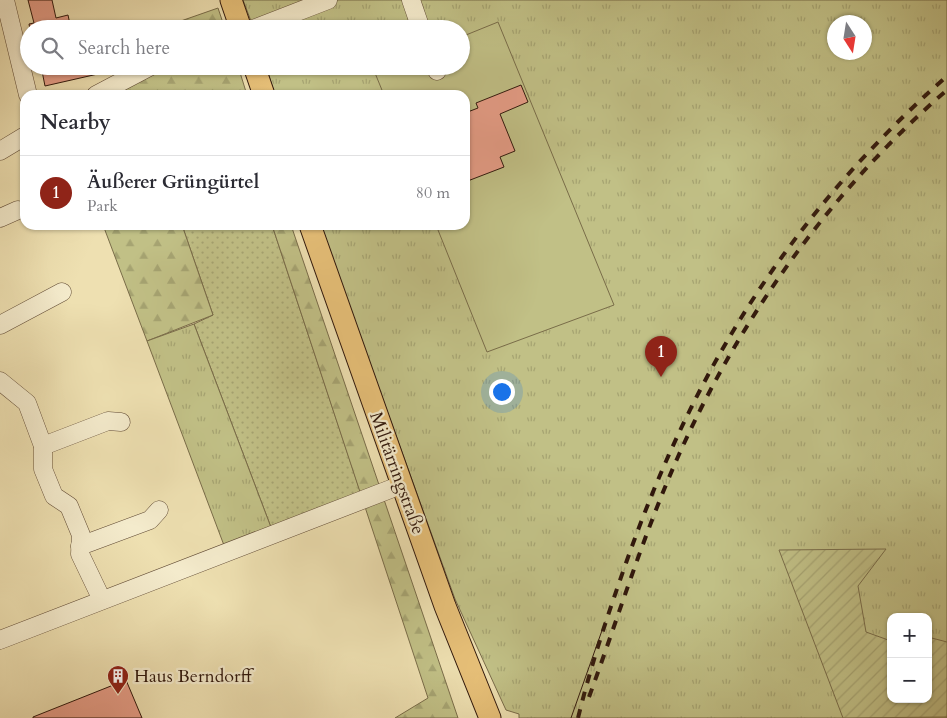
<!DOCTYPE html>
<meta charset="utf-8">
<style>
body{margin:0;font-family:Cardo,serif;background:#f7f7f7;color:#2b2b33}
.controls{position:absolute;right:15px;bottom:15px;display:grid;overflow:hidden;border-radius:10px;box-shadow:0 1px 4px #0004}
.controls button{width:45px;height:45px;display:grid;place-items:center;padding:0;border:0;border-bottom:1px solid #e1e1e2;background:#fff;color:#2b2b33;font:25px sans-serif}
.compass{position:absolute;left:827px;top:15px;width:45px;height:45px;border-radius:50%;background:#fff;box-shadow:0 1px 4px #0004;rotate:168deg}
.you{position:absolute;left:501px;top:391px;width:18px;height:18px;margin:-12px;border:4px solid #fff;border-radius:50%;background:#1a73e8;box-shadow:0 0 0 8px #1a73e833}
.badge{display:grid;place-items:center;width:32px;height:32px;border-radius:50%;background:#8f2418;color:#fff;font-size:16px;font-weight:700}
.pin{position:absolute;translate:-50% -41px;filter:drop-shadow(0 1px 2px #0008)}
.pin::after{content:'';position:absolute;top:26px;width:18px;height:15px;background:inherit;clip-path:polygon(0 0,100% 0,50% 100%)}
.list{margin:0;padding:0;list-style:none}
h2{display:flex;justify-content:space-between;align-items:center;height:65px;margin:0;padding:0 20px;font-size:21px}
h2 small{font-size:16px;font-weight:400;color:#7c7c81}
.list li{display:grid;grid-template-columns:32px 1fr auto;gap:15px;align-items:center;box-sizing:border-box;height:75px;padding:0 20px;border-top:1px solid #e1e1e2}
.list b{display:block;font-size:19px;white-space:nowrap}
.list p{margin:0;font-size:16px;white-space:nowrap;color:#7c7c81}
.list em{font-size:16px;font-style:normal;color:#7c7c81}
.icon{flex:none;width:28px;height:28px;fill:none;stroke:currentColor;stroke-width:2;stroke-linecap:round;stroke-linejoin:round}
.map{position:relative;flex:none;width:947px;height:718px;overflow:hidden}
.search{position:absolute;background:#fff;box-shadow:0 1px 4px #0004;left:20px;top:20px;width:450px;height:55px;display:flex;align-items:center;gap:12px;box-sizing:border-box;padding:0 18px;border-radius:28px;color:#7c7c81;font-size:19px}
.panel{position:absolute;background:#fff;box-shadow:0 1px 4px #0004;left:20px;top:90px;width:450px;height:140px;border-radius:15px}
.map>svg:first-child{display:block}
.grass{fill:url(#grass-dots);stroke:#796c49}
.forest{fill:url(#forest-firs);stroke:#796c49}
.park{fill:url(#park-tufts);stroke:#796c49;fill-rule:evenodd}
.garden{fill:url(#garden-furrows);stroke:#796c49}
.pitch{fill:#c1c086;stroke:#796c49}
.building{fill:#e69d87;stroke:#31180c}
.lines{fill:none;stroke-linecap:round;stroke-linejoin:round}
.minor-casing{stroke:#604a35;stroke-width:19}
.major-casing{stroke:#31180c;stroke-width:23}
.minor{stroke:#f4ebcc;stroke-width:18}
.major{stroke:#e7c078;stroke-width:21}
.tram{stroke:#31180c;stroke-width:1}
.rail{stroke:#31180c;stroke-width:4;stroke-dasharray:9 9;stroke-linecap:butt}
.labels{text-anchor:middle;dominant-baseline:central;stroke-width:4.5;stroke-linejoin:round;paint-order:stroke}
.street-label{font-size:18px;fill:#31180c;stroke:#f4ebcc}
.poi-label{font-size:18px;fill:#31180c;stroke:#f4ebcc;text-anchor:start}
</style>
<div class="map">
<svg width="947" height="718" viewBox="0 0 947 718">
<defs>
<pattern id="grass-dots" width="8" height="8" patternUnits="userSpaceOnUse" patternTransform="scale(1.25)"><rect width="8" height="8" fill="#c1c086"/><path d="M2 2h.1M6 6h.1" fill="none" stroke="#a6a472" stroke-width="1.8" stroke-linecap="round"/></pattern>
<pattern id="forest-firs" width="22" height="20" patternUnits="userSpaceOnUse" patternTransform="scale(1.25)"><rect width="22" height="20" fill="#c1c086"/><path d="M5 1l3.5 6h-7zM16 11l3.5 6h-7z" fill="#a6a472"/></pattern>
<pattern id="park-tufts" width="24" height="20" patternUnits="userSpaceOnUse" patternTransform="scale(1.25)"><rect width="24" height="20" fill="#c1c086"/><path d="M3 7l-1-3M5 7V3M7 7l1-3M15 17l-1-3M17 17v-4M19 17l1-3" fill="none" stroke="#a6a472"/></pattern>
<pattern id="garden-furrows" width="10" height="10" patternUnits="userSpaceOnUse" patternTransform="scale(1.25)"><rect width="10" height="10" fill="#c1c086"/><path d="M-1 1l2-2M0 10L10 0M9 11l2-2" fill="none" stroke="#a6a472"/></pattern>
</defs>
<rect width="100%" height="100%" fill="#eee0b1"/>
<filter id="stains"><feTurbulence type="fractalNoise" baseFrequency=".004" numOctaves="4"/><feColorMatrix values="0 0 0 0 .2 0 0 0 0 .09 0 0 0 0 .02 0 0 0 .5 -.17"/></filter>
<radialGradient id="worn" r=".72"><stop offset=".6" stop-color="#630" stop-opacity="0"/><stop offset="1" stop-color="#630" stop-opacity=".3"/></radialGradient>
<polygon class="grass" points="182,225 272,225 361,494 272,530 194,324 213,315"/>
<g class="forest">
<polygon points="218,8 225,29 158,29"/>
<polygon points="117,66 238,66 247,95 107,95 120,77"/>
<polygon points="103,225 182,225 213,315 147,341"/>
<polygon points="272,225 291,225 458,718 395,718 428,698"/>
</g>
<g class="park">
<path d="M243,0H947V718H519V714L506,710L455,599L320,225H465V95H275L266,66H461V29H254ZM834,22H864V52H834ZM891,617H928V699H891Z"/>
<polygon points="194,324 272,530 225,548 147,341"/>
</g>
<polygon class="garden" points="886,549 858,586 866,632 891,641 891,699 928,699 928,637 947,642 947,717 843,718 779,550"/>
<polygon class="pitch" points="498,22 614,305 487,352 436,225 465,225 465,95 384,95 375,73 390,66 461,66 461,37"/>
<g class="building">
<polygon points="28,0 52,0 56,18 68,15 71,29 30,29 29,24 34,23"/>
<polygon points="41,66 110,66 111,71 45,86"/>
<polygon points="521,85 528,102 500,114 515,151 500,157 504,167 465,182 465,113 478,108 476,103"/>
<polygon points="126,680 142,718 33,718 33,717"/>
</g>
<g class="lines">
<g class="minor-casing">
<g id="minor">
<polyline points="5,0 28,95"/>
<polyline points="411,0 421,29"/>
<polyline points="253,29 328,0"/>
<polyline points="435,66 437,71"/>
<polyline points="96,95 151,66"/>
<polyline points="0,151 25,136"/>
<polyline points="0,218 18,210"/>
<polyline points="0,325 62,292"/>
<polyline points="0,381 27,403 43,446 43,469 54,496 69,506 81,535 80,554 102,600"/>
<polyline points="43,446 108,421 121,422"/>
<polyline points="80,546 150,520 159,510"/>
<polyline points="0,640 401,485"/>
</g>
</g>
<g class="major-casing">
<g id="major">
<polyline points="231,0 241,29"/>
<polyline points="254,66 264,95"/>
<polyline points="310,225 445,606 490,718"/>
</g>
</g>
<use href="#minor" class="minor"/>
<use href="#major" class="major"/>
<polyline class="tram" points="571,718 605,622"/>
<g class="rail">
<path d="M589,697C618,618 643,536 677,459C739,319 831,190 947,90"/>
<path d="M578,718C591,665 608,614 626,563C695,367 791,214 947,76"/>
</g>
</g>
<defs>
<g id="building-pin" transform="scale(1.125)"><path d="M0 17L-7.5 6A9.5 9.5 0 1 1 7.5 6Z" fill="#8f2418" stroke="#f4ebcc"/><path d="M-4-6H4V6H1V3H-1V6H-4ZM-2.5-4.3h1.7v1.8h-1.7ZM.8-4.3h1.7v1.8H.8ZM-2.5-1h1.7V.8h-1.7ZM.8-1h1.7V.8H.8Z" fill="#fff"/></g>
</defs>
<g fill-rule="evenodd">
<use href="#building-pin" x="118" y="676"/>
</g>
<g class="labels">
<g class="street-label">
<text transform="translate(397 473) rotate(70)">Militärringstraße</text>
</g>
<g class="poi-label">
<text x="134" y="676">Haus Berndorff</text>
</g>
</g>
<rect width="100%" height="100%" filter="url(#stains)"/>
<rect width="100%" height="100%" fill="url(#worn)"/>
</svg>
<div class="controls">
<button>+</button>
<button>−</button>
</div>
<svg class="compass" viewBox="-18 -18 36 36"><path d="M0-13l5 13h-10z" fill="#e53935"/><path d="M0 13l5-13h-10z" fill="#7c7c81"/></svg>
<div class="you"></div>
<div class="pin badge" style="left:661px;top:377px">1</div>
<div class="search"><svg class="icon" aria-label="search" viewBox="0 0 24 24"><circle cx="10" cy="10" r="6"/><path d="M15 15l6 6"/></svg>Search here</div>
<section class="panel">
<h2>Nearby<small></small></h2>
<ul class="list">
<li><span class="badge">1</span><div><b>Äußerer Grüngürtel</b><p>Park</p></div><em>80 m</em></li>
</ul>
</section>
</div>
